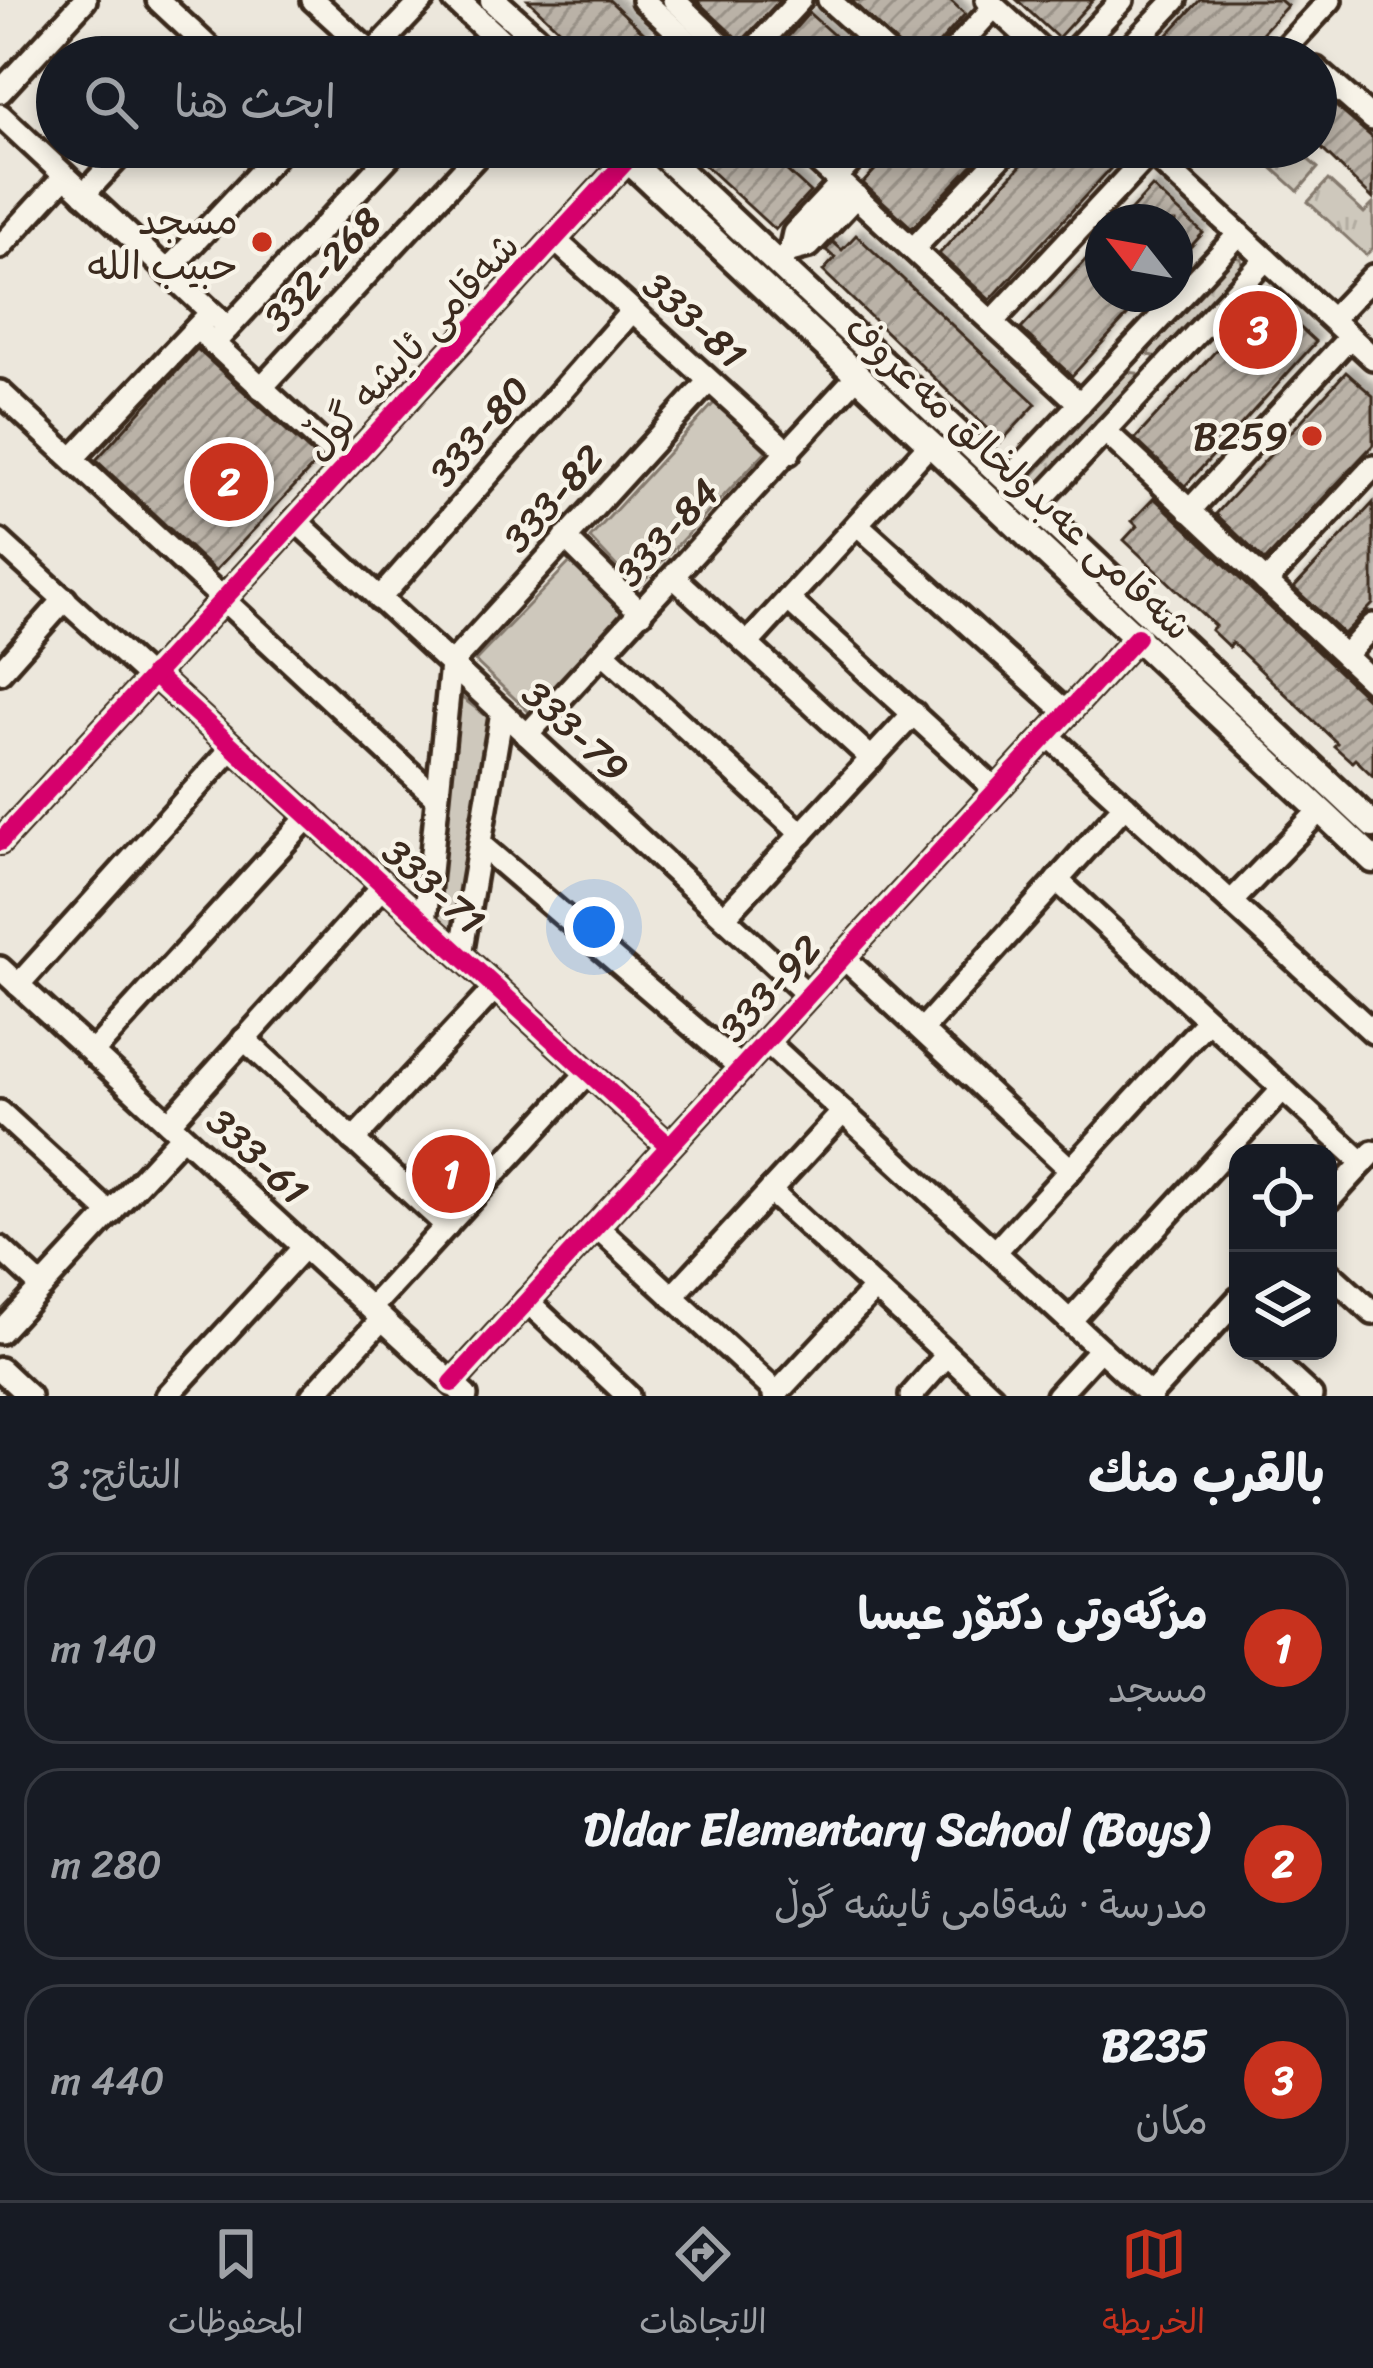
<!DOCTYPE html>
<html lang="ar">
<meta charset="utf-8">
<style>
body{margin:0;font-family:Sriracha,"Playpen Sans Arabic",sans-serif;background:#20242c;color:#f1f3f6;direction:rtl}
.controls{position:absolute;right:36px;bottom:36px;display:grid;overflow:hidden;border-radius:24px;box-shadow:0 6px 18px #0003}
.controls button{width:108px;height:108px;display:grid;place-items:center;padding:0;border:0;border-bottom:3px solid #363941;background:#171b24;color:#f1f3f6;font:60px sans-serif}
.compass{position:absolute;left:1085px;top:204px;width:108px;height:108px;border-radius:50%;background:#171b24;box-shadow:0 6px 18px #0003;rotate:301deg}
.you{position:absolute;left:594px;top:927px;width:42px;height:42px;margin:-30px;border:9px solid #fff;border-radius:50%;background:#1a73e8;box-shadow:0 0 0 18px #1a73e833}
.badge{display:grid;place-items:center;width:78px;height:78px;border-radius:50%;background:#c8321e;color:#fff;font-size:39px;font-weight:700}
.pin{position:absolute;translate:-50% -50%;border:6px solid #fff;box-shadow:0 3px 12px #0006}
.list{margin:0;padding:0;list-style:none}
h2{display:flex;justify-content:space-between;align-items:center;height:156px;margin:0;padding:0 48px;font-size:51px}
h2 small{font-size:39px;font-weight:400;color:#9ea1a6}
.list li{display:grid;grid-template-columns:78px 1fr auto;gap:36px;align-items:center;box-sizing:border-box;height:192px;margin:0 24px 24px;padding:0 24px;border:3px solid #363941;border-radius:36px}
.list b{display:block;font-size:45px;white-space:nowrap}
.list p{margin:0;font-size:39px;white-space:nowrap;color:#9ea1a6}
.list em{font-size:39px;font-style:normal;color:#9ea1a6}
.icon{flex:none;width:66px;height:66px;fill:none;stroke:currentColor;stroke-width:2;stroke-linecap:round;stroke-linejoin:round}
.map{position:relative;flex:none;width:1373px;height:1396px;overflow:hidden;direction:ltr}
.search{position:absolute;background:#171b24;box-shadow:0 6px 18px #0003;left:36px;right:36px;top:36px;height:132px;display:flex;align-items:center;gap:30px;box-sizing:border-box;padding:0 42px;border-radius:66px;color:#9ea1a6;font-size:45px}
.sheet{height:804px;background:#171b24}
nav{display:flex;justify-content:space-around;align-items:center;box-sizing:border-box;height:168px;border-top:3px solid #363941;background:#171b24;font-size:33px;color:#9ea1a6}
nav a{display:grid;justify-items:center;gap:6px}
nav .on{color:#c8321e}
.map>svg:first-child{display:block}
.grass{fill:url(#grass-tufts);stroke:#84796d;stroke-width:3}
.green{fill:#cec8bc;stroke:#84796d;stroke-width:3}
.building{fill:url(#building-hatch);stroke:#3b2a1e;stroke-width:3;filter:url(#shadow)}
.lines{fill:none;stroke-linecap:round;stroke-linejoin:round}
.minor-casing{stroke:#3b2a1e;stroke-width:30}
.major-casing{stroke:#3b2a1e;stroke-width:33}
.minor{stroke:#f7f3e8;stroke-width:21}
.major{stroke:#f7f3e8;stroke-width:24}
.cycleway-casing{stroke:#f7f3e8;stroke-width:26}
.cycleway{stroke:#d6006c;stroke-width:18}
.poi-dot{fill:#c8321e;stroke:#f7f3e8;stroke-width:4.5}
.labels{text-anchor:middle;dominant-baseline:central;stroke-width:9;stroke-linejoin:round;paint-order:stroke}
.poi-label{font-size:39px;fill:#3b2a1e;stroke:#f7f3e8;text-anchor:end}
.street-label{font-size:39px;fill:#3b2a1e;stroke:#f7f3e8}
</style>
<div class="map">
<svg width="1373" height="1396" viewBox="0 0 1373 1396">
<defs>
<pattern id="grass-tufts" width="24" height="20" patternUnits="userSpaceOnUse" patternTransform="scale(3)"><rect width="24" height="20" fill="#cec8bc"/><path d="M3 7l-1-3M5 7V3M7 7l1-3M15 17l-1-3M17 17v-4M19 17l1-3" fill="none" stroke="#b2aca1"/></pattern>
<pattern id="building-hatch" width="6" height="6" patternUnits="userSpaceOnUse" patternTransform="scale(3)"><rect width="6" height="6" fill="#bab2a7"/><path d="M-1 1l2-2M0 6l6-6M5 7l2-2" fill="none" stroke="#989187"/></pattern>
<filter id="shadow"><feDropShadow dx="6" dy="-6" stdDeviation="3" flood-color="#0004"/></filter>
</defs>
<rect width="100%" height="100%" fill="#ece7dc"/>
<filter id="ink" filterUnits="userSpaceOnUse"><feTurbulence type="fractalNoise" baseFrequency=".00833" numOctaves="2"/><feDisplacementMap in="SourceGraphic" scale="24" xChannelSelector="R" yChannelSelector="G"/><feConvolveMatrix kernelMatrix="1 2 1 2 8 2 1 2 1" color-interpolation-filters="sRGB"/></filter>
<g filter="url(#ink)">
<g class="grass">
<polygon points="1249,147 1294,147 1318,168 1298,191"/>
<polygon points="1328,180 1364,213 1373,204 1373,248 1366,255 1308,202"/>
<polygon points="1232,257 1241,258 1242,267 1158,357 1149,355 1149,349"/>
<polygon points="1127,372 1137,373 1138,381 1038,491 1027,482"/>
</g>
<g class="green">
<polygon points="715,402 766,451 637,588 590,538"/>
<polygon points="574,558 629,611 530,713 475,661"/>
<polygon points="461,697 489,718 456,934 434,921"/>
</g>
<g class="building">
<polygon points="528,0 609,0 646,35 632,50 639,57 588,57"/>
<polygon points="696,0 780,0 741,42"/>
<polygon points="851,0 950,0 965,14 927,57 910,57"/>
<polygon points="1017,0 1093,0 1058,38"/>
<polygon points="1200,0 1280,0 1287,6 1240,57 1147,57"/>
<polygon points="809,13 838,39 858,57 770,57"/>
<polygon points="1316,89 1373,138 1373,199 1316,143"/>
<polygon points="685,147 761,147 810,192 775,230"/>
<polygon points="896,147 989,147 912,228 863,183"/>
<polygon points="1038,147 1110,147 1121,157 990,300 939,254"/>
<polygon points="1152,187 1203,233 1175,264 1175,222 1120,222"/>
<polygon points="856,235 1036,404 1001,442 823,271 835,258 826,250 833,242 842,250"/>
<polygon points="1103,241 1103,294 1147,294 1072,376 1021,329"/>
<polygon points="1266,296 1316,342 1185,486 1135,439"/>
<polygon points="197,349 319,460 215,571 96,460"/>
<polygon points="1346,372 1373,396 1373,445 1265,561 1216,514"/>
<polygon points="1154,498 1373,704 1373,776 1355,759 1352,762 1334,746 1337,743 1232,643 1229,647 1211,630 1215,626 1124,540 1137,526 1132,521"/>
<polygon points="1373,503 1373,604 1344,634 1294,588"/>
</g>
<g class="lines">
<g class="minor-casing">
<g id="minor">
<polyline points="158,0 219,57"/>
<polyline points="313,0 372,54"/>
<polyline points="643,0 705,57"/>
<polyline points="674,0 734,57"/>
<polyline points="829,0 892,57"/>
<polyline points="987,0 1049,57"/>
<polyline points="369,57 423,0"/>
<polyline points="655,57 678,33"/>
<polyline points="747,57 800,0"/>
<polyline points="948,57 994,7"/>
<polyline points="1068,57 1122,0"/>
<polyline points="1121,57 1175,0"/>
<polyline points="1277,57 1330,0"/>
<polyline points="1316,69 1373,119"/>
<polyline points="0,92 85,0"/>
<polyline points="0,115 228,328"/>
<polyline points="802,147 1080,404"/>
<polyline points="1145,147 1373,358"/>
<polyline points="1171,170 1193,147"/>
<polyline points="836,178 864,147"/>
<polyline points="84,194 128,147"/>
<polyline points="554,239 789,453"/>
<polyline points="0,247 65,176"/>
<polyline points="913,249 1010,147"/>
<polyline points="790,251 794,233 841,183"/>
<polyline points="779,261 790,251 809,246 856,196"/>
<polyline points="167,271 284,147"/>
<polyline points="1332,319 1373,276"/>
<polyline points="992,322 1151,152"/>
<polyline points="197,328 346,465"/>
<polyline points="213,344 398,147"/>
<polyline points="261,388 485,147"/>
<polyline points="0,392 437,798"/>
<polyline points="1105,431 1373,682"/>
<polyline points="73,458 203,321"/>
<polyline points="1007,481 1239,234"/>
<polyline points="1034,507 1266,259"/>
<polyline points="1189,511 1350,337"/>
<polyline points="295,520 808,995"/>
<polyline points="857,524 1067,713"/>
<polyline points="565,538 641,613"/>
<polyline points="0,541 150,678"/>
<polyline points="674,577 872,759"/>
<polyline points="1266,582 1373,467"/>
<polyline points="379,599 632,311"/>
<polyline points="788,599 996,790"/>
<polyline points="747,644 931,443"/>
<polyline points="604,653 802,834"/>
<polyline points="1345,656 1373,625"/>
<polyline points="0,672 65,599"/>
<polyline points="153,674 669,1146"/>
<polyline points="1047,734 1373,1032"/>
<polyline points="527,735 858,375"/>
<polyline points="0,842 628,159"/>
<polyline points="482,846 741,1068"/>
<polyline points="1057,880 1363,1163"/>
<polyline points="1231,902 1320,810"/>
<polyline points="724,917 914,713"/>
<polyline points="425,922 451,664 709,381"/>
<polyline points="461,955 502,712"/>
<polyline points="843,957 1071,1170"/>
<polyline points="0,968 466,1396"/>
<polyline points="18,985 233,747"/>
<polyline points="922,1030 1125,805"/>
<polyline points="244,1039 447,1226"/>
<polyline points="766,1041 1151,1396"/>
<polyline points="92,1053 309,816"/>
<polyline points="0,1112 111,1214"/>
<polyline points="169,1123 384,885"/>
<polyline points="353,1140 496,987"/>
<polyline points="770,1191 992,1396"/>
<polyline points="1328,1201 1373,1152"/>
<polyline points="596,1226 777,1393"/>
<polyline points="0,1248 42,1287"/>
<polyline points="995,1252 1208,1020"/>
<polyline points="1328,1272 1373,1313"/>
<polyline points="672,1297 843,1112"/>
<polyline points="527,1301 628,1396"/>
<polyline points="371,1308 588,1072"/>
<polyline points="1070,1321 1283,1089"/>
<polyline points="0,1332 182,1136"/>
<polyline points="1262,1351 1311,1396"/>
<polyline points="0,1369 29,1396"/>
<polyline points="452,1383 1137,637"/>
<polyline points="1150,1395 1238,1299"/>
<polyline points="167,1396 304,1247"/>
<polyline points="312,1396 382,1319"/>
<polyline points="774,1396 875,1288"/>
<polyline points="911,1396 947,1355"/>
<polyline points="1057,1396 1100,1349"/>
</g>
</g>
<g class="major-casing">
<g id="major">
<polyline points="456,0 517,57"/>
<polyline points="493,0 556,57"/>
<polyline points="614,147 1373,860"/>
<polyline points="654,147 1373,825"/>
</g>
</g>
<use href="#minor" class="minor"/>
<use href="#major" class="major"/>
<g class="cycleway-casing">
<g id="cycleway">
<polyline points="153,674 669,1146"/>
<polyline points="0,842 628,159"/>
<polyline points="452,1383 1137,637"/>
</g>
</g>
<use href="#cycleway" class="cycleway"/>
</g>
</g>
<g class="poi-dot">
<circle cx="262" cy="242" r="12"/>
<circle cx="1312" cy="436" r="12"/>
</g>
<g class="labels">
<g class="poi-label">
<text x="238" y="220">مسجد<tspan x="238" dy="45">حبيب الله</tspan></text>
<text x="1288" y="436">B259</text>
</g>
<g class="street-label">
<text transform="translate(322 269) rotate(-47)">332-268</text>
<text transform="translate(695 320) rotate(42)">333-81</text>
<text transform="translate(411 346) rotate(-47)">شەقامی ئایشە گوڵ</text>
<text transform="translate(479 431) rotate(-49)">333-80</text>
<text transform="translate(1019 477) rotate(43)">شەقامی عەبدولخالق مەعروف</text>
<text transform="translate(553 498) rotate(-48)">333-82</text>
<text transform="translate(667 532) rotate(-47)">333-84</text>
<text transform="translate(576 731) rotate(43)">333-79</text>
<text transform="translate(434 886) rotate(42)">333-71</text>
<text transform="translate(770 988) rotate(-47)">333-92</text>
<text transform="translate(258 1156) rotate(43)">333-61</text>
</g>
</g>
</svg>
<div class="controls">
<button><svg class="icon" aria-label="locate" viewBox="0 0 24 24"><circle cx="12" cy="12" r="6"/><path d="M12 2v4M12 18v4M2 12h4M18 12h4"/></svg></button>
<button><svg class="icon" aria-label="layers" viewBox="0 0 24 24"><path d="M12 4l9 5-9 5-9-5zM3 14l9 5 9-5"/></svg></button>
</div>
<svg class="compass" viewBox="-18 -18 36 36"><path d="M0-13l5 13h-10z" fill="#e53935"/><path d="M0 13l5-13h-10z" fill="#9ea1a6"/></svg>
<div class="you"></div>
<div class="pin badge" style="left:451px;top:1174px">1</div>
<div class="pin badge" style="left:229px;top:482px">2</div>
<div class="pin badge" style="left:1258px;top:330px">3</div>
<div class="search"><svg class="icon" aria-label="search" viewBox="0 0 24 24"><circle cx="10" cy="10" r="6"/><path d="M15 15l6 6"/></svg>ابحث هنا</div>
</div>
<section class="sheet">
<h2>بالقرب منك<small>النتائج: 3</small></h2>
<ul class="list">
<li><span class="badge">1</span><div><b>مزگەوتی دکتۆر عیسا</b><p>مسجد</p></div><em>140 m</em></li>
<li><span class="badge">2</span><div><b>Dldar Elementary School (Boys)</b><p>مدرسة · شەقامی ئایشە گوڵ</p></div><em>280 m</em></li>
<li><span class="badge">3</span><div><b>B235</b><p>مكان</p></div><em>440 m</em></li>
</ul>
</section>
<nav>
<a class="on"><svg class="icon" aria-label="map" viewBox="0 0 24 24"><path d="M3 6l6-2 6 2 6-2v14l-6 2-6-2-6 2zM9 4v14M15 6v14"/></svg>الخريطة</a>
<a><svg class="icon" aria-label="directions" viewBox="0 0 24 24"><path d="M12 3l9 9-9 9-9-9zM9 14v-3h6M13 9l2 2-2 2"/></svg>الاتجاهات</a>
<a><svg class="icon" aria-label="saved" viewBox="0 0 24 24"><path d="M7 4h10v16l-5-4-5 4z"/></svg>المحفوظات</a>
</nav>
